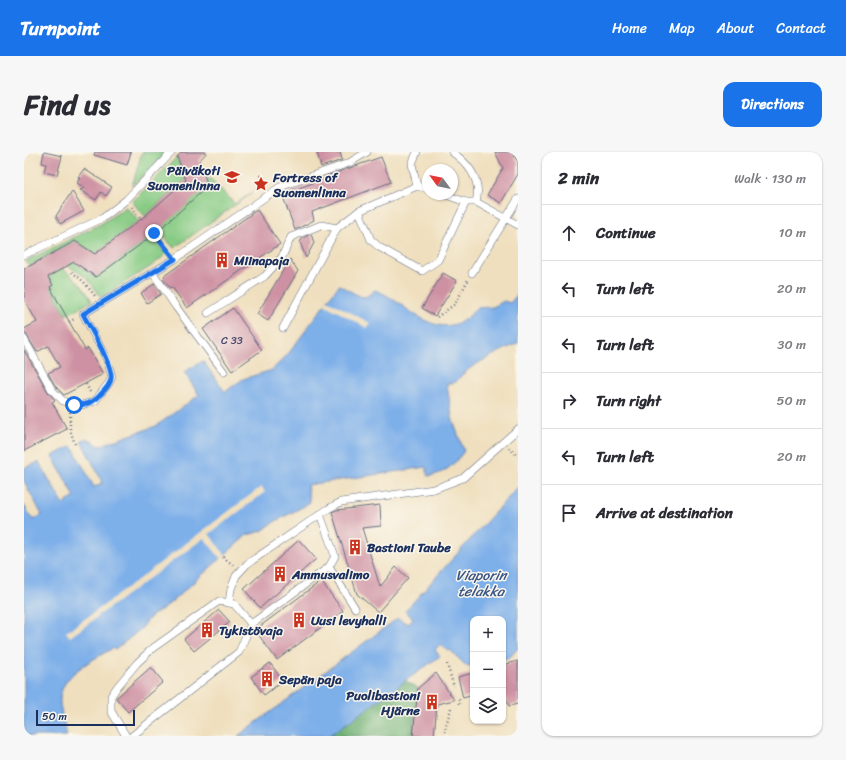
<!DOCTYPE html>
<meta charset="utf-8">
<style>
body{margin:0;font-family:Sriracha,sans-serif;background:#f7f7f7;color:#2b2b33}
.controls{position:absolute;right:12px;bottom:12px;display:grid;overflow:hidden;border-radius:8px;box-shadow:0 1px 3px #0004}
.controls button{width:36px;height:36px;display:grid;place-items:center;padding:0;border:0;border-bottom:1px solid #e1e1e2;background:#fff;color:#2b2b33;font:20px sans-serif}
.compass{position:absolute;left:398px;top:12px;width:36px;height:36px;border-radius:50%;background:#fff;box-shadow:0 1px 3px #0004;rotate:303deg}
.scale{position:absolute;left:12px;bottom:10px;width:99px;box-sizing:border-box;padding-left:4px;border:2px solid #1b2f5e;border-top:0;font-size:11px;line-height:14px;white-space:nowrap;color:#1b2f5e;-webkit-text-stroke:3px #fbf7ec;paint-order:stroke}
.stop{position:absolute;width:12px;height:12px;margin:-9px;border:3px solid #1a73e8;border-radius:50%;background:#fff}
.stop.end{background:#1a73e8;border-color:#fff;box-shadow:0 1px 4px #0008}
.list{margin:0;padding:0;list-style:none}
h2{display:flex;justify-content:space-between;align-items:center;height:52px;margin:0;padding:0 16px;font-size:17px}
h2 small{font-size:13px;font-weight:400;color:#7c7c81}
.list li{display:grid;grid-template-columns:26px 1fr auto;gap:12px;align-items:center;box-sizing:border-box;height:56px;padding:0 16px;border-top:1px solid #e1e1e2}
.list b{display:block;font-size:15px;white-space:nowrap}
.list em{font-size:13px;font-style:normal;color:#7c7c81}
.icon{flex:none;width:22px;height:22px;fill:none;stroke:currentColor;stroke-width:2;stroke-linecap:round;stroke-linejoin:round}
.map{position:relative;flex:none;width:494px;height:584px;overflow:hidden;border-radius:12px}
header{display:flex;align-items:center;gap:24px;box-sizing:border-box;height:56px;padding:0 20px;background:#1a73e8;color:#fff}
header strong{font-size:19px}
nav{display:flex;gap:22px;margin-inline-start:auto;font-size:14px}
.intro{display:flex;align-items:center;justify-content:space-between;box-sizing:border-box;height:96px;padding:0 24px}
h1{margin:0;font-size:28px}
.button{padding:10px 18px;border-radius:12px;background:#1a73e8;color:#fff;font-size:14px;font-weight:700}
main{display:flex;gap:24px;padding:0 24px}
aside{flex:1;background:#fff;border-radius:12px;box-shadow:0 1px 3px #0004}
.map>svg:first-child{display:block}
.green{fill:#87cb84;stroke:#517d71}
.forest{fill:#6daf72;stroke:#446f68}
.water{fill:#7dafe9;stroke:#4c6fa4}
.pier{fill:#efdfbe}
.building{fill:#ce91a3}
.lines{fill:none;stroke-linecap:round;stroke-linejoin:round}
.service-casing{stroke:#656d80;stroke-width:8}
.path{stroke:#656d80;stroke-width:2.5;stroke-dasharray:1 3;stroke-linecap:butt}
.service{stroke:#fff;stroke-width:7}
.route{stroke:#1a73e8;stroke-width:5}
.labels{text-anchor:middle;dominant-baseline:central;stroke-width:3;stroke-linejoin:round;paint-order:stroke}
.number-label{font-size:11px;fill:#48486f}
.poi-label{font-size:13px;font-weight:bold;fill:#1b2f5e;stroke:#fbf7ec;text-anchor:start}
.water-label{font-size:14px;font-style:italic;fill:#385588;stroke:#fbf7ec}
</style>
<header>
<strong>Turnpoint</strong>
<nav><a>Home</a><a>Map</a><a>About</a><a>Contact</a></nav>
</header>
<div class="intro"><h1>Find us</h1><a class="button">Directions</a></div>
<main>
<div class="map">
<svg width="494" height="584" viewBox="0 0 494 584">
<rect width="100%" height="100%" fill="#fbf7ec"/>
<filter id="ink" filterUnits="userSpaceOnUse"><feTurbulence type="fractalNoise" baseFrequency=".025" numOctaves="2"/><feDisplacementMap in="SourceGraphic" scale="8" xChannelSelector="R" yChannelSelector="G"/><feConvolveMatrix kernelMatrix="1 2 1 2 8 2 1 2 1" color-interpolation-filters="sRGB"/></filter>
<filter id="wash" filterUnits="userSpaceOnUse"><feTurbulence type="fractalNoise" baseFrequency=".012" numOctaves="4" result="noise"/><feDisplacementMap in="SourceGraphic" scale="16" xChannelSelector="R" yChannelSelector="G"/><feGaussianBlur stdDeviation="0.9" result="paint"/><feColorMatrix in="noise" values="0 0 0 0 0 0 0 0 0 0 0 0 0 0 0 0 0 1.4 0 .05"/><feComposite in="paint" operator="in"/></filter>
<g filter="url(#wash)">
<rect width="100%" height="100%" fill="#efdfbe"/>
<g class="green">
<polygon points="118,0 143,0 108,34"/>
<polygon points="153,5 162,28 121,64 108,50"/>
<polygon points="186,26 211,52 234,37 150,96 134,78 182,28"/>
<polygon points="102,55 115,69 71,102 51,89 5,114 2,109 77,72"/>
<polygon points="128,84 142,102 129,113 77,145 62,125 44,114 50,110 72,125"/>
<path d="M38,117C52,126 60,135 68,149L42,163L26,135L29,133L24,125Z"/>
</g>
<polygon class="forest" points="381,529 394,536 389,584 305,584"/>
<g class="water">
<path d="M315,133L335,144L342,145L351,138C377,146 405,186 436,170C444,166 447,163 452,156L469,155L480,149L486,151L494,142V191C476,200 443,213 432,230L423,232L428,266L440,299C430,313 421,322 404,324L402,315L283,333L286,351L250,370L238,379L223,383L144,453L125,466L118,476L91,498L89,496C70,508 34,522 36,551C37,562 41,573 43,584H0V353L9,368L18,363L0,329V316L15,310L39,352L51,345L28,304L48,294L70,335L79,331L57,289L63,286L75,294L132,274L175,243L160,220L179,209L201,240L219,227L248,218L265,201Z"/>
<polygon points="494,335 494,496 485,506 479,507 479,467 449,467 449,513 442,514 426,498 424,499 416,492 411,498 416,504 305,584 214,584 374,466 384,472 389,466 381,459"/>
</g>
<g class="pier">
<polygon points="303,148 346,171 343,176 300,152"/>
<polygon points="237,335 241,340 185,382 201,403 197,407 180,386 78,461 75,462 75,464 46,485 42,480 75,457"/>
</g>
<g id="blocks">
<g class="building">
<polygon points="20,0 38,4 33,23 20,20 22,12 18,11"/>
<polygon points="71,0 107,0 103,13 70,3"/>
<polygon points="158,0 183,0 175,9 184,34 128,84 72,125 50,110 24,125 29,133 26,135 61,198 64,196 79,222 40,243 32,235 24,221 36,215 24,194 13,200 0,179 0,177 13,170 0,147 0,117 51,89 71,102 121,64 162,28 153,5"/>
<polygon points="293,0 316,0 318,8 297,15"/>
<polygon points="471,0 488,0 494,10 494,22 477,51 463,43 479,16"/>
<polygon points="357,5 367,30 288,60 290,68 271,78 258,42 300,27 300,25"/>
<polygon points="60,17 88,35 82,44 77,40 72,48 56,38 61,36 53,31 56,26 54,25"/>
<polygon points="48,39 60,59 36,72 32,64"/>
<polygon points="233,58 256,92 163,156 148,135 146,136 139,127 141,125 140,124"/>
<polygon points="287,82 290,91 282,106 276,90 279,86"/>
<polygon points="266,107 274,119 244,169 233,162"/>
<polygon points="419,121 433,129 411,164 398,156"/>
<polygon points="130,132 137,142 123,151 117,141"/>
<polygon points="209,156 238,198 208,219 179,177"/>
<polygon points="0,198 24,240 31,248 28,250 43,277 0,299"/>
<polygon points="356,353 357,374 338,376 356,435 372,415 384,426 354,460 333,442 308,360 313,358"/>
<polygon points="275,388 292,407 236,456 220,437"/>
<polygon points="297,429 319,459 253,508 231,478"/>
<polygon points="195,458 206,470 170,499 160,487"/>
<polygon points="494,509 494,552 485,554 479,539 479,513"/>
<polygon points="246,511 259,529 240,543 227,525"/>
<polygon points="127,515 139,530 104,560 92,546"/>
<polygon points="412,521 430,548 413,552 410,584 389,584 394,536"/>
<polygon points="449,521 449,543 439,546 434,525"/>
</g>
</g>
</g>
<g filter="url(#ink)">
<use href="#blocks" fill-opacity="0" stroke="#656d80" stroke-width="1"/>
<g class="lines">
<g class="service-casing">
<g id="service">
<polyline points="393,34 388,12 393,0"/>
<polyline points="419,42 442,50"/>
<polyline points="452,50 494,73"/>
<path d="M335,59L347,88L355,95L398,119L414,108L442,50H452C458,28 445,12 428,0"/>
<polyline points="0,103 79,66 102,48 148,0"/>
<polyline points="129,121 152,155 200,220"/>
<polyline points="448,121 494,47"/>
<polyline points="184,161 241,124 258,105 267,85 297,73 313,76"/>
<polyline points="259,176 313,76 335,59 393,34 404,37"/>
<polyline points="0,187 28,238 39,249 50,253 58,253 71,249 85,231 88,225 83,208 59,162 151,107 256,35 325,11 343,0"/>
<polyline points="305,415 331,456"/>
<polyline points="205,450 207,437 212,424 223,412 304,357 317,350 410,337 439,326 494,277"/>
<polyline points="102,584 87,559 87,544 93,535 113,511 129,496 195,449 210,452 227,472"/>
<polyline points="108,584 215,500 227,472 305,415 311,404 296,362"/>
</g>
</g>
<g class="path">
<polyline points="237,23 242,34"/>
<polyline points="108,55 117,67"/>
<polyline points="130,81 145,99"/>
<polyline points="48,120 59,129 71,144"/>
<polyline points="413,165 431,152 444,128"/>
<polyline points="45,170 52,166"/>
<polyline points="62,232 66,240"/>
<polyline points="46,260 46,278 51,292"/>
<polyline points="485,296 494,304"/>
<polyline points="199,405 209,413"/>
<polyline points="423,512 430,535"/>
<polyline points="435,547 435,555"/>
<polyline points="419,584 427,556"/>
</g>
<use href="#service" class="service"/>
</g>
</g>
<g class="lines" filter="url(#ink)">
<path class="route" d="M50,253C62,253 70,251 77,242C81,238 86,233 87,227C90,215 65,174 59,162L151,107L130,81"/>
</g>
<defs>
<g id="school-bare" transform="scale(1.2)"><path d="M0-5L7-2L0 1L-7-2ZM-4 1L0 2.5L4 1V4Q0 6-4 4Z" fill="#c8321e" stroke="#fbf7ec" stroke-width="2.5" paint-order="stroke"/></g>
<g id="sight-bare" transform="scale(1.2)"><path d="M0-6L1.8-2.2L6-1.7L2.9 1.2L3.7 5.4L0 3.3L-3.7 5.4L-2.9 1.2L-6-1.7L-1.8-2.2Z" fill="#c8321e" stroke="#fbf7ec" stroke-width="2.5" paint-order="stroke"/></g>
<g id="building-bare" transform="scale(1.2)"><path d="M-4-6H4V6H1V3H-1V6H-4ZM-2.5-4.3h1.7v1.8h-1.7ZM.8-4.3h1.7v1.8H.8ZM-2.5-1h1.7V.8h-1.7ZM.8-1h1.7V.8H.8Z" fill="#c8321e" stroke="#fbf7ec" stroke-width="2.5" paint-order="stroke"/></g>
</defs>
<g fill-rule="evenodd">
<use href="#school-bare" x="208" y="25"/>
<use href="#sight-bare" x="237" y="32"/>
<use href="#building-bare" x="198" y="108"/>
<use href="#building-bare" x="331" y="395"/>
<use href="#building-bare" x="256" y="422"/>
<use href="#building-bare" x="275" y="468"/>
<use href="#building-bare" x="183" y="478"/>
<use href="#building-bare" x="243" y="527"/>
<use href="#building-bare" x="408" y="550"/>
</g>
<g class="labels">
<g class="number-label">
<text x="208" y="188">C 33</text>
</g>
<g class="poi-label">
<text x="196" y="18" text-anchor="end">Päiväkoti<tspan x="196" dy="15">Suomenlinna</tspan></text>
<text x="249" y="25">Fortress of<tspan x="249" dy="15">Suomenlinna</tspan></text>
<text x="210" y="108">Miinapaja</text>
<text x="343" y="395">Bastioni Taube</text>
<text x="268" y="422">Ammusvalimo</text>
<text x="287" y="468">Uusi levyhalli</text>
<text x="195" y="478">Tykistövaja</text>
<text x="255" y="527">Sepän paja</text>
<text x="396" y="543" text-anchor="end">Puolibastioni<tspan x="396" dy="15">Hjärne</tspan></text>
</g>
<g class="water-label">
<text x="457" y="423">Viaporin<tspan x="457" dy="16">telakka</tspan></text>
</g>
</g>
</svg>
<div class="controls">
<button>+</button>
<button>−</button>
<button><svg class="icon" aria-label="layers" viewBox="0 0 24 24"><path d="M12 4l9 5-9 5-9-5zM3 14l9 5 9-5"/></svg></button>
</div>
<svg class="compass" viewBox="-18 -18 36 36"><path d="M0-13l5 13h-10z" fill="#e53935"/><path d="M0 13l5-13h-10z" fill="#7c7c81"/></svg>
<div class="scale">50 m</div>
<div class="stop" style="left:50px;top:253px"></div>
<div class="stop end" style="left:130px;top:81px"></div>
</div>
<aside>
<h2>2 min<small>Walk · 130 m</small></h2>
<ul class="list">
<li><svg class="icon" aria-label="ahead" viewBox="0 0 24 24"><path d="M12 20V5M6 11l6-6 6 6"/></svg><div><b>Continue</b></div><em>10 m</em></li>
<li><svg class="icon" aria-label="left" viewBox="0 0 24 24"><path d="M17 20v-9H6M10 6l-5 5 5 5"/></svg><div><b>Turn left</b></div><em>20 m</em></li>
<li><svg class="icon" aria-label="left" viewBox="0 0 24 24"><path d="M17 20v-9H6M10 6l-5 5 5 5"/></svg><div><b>Turn left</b></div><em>30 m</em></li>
<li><svg class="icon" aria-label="right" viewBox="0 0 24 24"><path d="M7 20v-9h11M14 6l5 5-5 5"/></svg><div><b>Turn right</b></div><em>50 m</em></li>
<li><svg class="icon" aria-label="left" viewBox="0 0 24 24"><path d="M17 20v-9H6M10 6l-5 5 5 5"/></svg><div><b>Turn left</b></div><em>20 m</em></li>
<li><svg class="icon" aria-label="arrive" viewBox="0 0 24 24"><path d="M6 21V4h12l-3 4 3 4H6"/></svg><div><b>Arrive at destination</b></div></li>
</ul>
</aside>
</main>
